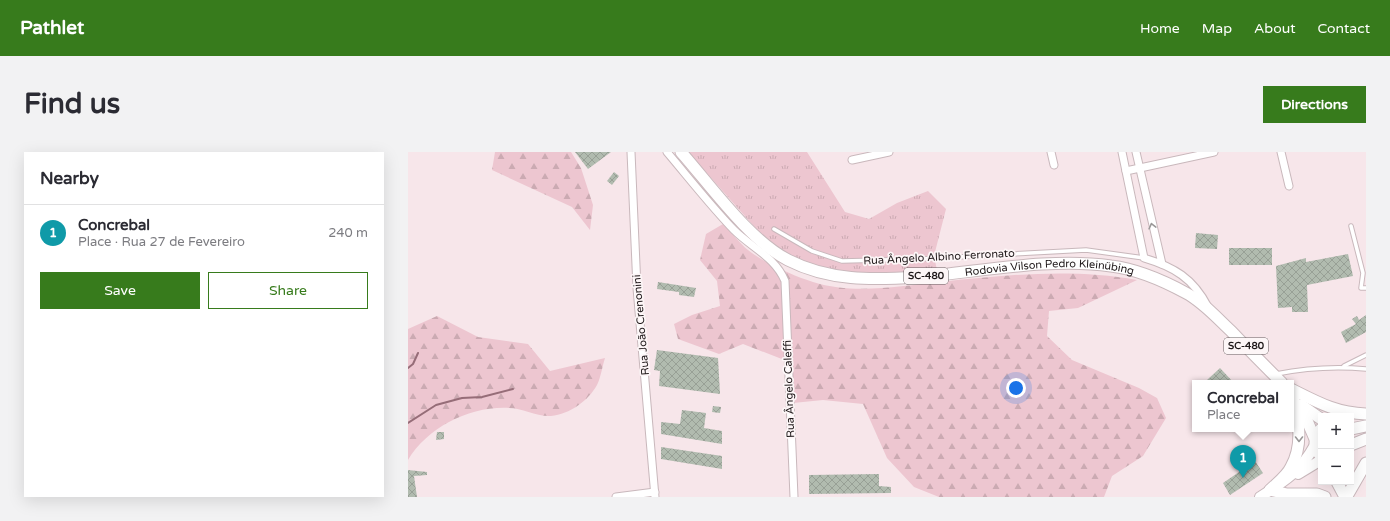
<!DOCTYPE html>
<meta charset="utf-8">
<style>
body{margin:0;font-family:"Varela Round",sans-serif;background:#f2f2f3;color:#2b2b33}
.controls{position:absolute;right:12px;bottom:12px;display:grid;overflow:hidden;border-radius:0px;box-shadow:0 4px 16px #0002}
.controls button{width:36px;height:36px;display:grid;place-items:center;padding:0;border:0;border-bottom:1px solid #e1e1e2;background:#fff;color:#2b2b33;font:20px sans-serif}
.you{position:absolute;left:608px;top:236px;width:14px;height:14px;margin:-10px;border:3px solid #fff;border-radius:50%;background:#1a73e8;box-shadow:0 0 0 6px #1a73e833}
.badge{display:grid;place-items:center;width:26px;height:26px;border-radius:50%;background:#377b1c;color:#fff;font-size:13px;font-weight:700}
.pin{position:absolute;translate:-50% -33px;filter:drop-shadow(0 1px 2px #0008)}
.pin::after{content:'';position:absolute;top:21px;width:14px;height:12px;background:inherit;clip-path:polygon(0 0,100% 0,50% 100%)}
.popup{position:absolute;left:784px;top:228px;width:102px;height:52px;box-sizing:border-box;display:grid;place-content:center;border-radius:0px;background:#fff;filter:drop-shadow(0 1px 3px #0005);font-size:13px;white-space:nowrap;color:#7c7c81}
.popup b{font-size:15px;color:#2b2b33}
.popup::after{content:'';position:absolute;left:50%;top:100%;margin-left:-8px;border:8px solid transparent;border-top-color:#fff}
.list{margin:0;padding:0;list-style:none}
h2{display:flex;justify-content:space-between;align-items:center;height:52px;margin:0;padding:0 16px;font-size:17px}
h2 small{font-size:13px;font-weight:400;color:#7c7c81}
.list li{display:grid;grid-template-columns:26px 1fr auto;gap:12px;align-items:center;box-sizing:border-box;height:56px;padding:0 16px;border-top:1px solid #e1e1e2}
.list b{display:block;font-size:15px;white-space:nowrap}
.list p{margin:0;font-size:13px;white-space:nowrap;color:#7c7c81}
.list em{font-size:13px;font-style:normal;color:#7c7c81}
.actions{display:flex;gap:8px;padding:12px 16px}
.actions a{flex:1;padding:9px 0;border:1px solid #377b1c;border-radius:0px;text-align:center;font-size:14px;color:#377b1c}
.actions .main{background:#377b1c;color:#fff}
.map{position:relative;flex:none;width:958px;height:345px;overflow:hidden;border-radius:0px}
header{display:flex;align-items:center;gap:24px;box-sizing:border-box;height:56px;padding:0 20px;background:#377b1c;color:#fff}
header strong{font-size:19px}
nav{display:flex;gap:22px;margin-inline-start:auto;font-size:14px}
.intro{display:flex;align-items:center;justify-content:space-between;box-sizing:border-box;height:96px;padding:0 24px}
h1{margin:0;font-size:28px}
.button{padding:10px 18px;border-radius:0px;background:#377b1c;color:#fff;font-size:14px;font-weight:700}
main{display:flex;gap:24px;padding:0 24px}
aside{flex:1;background:#fff;border-radius:0px;box-shadow:0 4px 16px #0002}
.map>svg:first-child{display:block}
.grass{fill:url(#grass-tufts)}
.forest{fill:url(#forest-firs)}
.lines{fill:none;stroke-linecap:round;stroke-linejoin:round}
.stream{stroke:#966d78;stroke-width:2}
.building{fill:url(#building-cross-hatch)}
.lane-casing{stroke:#c9b8bc;stroke-width:5.5}
.street-casing{stroke:#c9b8bc;stroke-width:9}
.secondary-casing{stroke:#c9b8bc;stroke-width:12}
.primary-casing{stroke:#c9b8bc;stroke-width:13}
.lane{stroke:#fff;stroke-width:3.5}
.street{stroke:#fff;stroke-width:7}
.secondary{stroke:#fff;stroke-width:10}
.primary{stroke:#fff;stroke-width:11}
.oneway{stroke:#9a9898}
.labels{text-anchor:middle;dominant-baseline:central;stroke-width:3.5;stroke-linejoin:round;paint-order:stroke}
.shield{fill:#fdf6f7;stroke:#625b5c;stroke-width:1}
.shield-label{font-size:10px;font-weight:bold;fill:#1f191a}
.street-label{font-size:11px;fill:#1f191a;stroke:#fdf6f7}
</style>
<header>
<strong>Pathlet</strong>
<nav><a>Home</a><a>Map</a><a>About</a><a>Contact</a></nav>
</header>
<div class="intro"><h1>Find us</h1><a class="button">Directions</a></div>
<main>
<aside>
<h2>Nearby<small></small></h2>
<ul class="list">
<li><span class="badge" style="background:#0f9aa8">1</span><div><b>Concrebal</b><p>Place · Rua 27 de Fevereiro</p></div><em>240 m</em></li>
</ul>
<div class="actions"><a class="main">Save</a><a>Share</a></div>
</aside>
<div class="map">
<svg width="958" height="345" viewBox="0 0 958 345">
<defs>
<pattern id="grass-tufts" width="24" height="20" patternUnits="userSpaceOnUse"><rect width="24" height="20" fill="#edc6d0"/><path d="M3 7l-1-3M5 7V3M7 7l1-3M15 17l-1-3M17 17v-4M19 17l1-3" fill="none" stroke="#cbaab2"/></pattern>
<pattern id="forest-firs" width="22" height="20" patternUnits="userSpaceOnUse"><rect width="22" height="20" fill="#edc6d0"/><path d="M5 1l3.5 6h-7zM16 11l3.5 6h-7z" fill="#cbaab2"/></pattern>
<pattern id="building-cross-hatch" width="8" height="8" patternUnits="userSpaceOnUse"><rect width="8" height="8" fill="#b1bbaf"/><path d="M0 0l8 8M0 8l8-8" fill="none" stroke="#98a096"/></pattern>
</defs>
<rect width="100%" height="100%" fill="#f7e6ea"/>
<polygon class="grass" points="280,0 399,0 437,60 461,67 489,51 520,39 538,57 526,104 529,118 460,123 409,115 380,103 351,80"/>
<g class="forest">
<polygon points="87,0 163,0 173,16 185,53 182,78 164,55 84,18"/>
<path d="M315,72C324,80 331,91 340,98C356,111 386,124 405,130C446,143 491,134 532,130C597,123 664,116 729,128L670,156L641,159L639,184L664,208L731,236L749,246L758,266L735,304L704,324L696,345H531L506,335L479,306L455,252L415,248L385,251L384,211L335,192L311,202L270,187L266,172L284,163L312,154L309,129L292,108L298,82Z"/>
<path d="M29,164L70,185L120,192L142,219L197,206C194,215 193,225 189,233C180,249 162,262 143,264C129,265 114,256 101,256C62,254 20,275 0,308V177Z"/>
</g>
<g class="lines">
<g class="stream">
<polyline points="0,216 5,212 10,201"/>
<polyline points="0,271 28,253 54,246 74,245 105,237"/>
</g>
</g>
<g class="building">
<polygon points="167,0 203,0 180,17"/>
<polygon points="206,20 211,24 204,33 199,29"/>
<polygon points="788,81 810,83 809,97 787,96"/>
<rect x="821" y="96" width="43" height="17"/>
<polygon points="940,102 945,124 899,133 900,160 884,160 884,155 870,156 868,114 898,106 898,110"/>
<polygon points="250,130 288,136 286,145 271,143 271,140 249,137"/>
<polygon points="958,163 958,180 938,191 933,180 948,172 944,167 949,164 951,168"/>
<polygon points="249,198 310,206 312,242 251,234 252,219 246,218"/>
<polygon points="812,216 826,231 802,231 799,228"/>
<polygon points="305,254 313,255 312,261 304,260"/>
<polygon points="274,258 298,261 296,276 314,279 314,292 253,282 253,270 272,272"/>
<polygon points="29,280 36,280 36,287 28,288"/>
<polygon points="253,295 314,304 314,317 253,307"/>
<polygon points="847,309 855,321 822,343 815,331"/>
<polygon points="0,318 19,320 19,323 6,324 9,345 0,345"/>
<polygon points="471,322 471,334 483,335 483,341 401,342 401,323"/>
</g>
<g class="lines">
<g class="lane-casing">
<g id="lane">
<polyline points="943,74 955,121 953,136 958,136"/>
<polyline points="366,77 404,99 434,109 514,107 678,98 736,106"/>
<polyline points="936,214 958,203"/>
<path d="M868,222C898,216 927,214 958,217"/>
</g>
</g>
<g class="street-casing">
<g id="street">
<polyline points="223,0 229,136 247,345"/>
<path d="M259,0C281,26 302,53 326,78C344,96 367,105 377,129L386,345"/>
<polyline points="643,0 646,13"/>
<path d="M714,0L736,106C766,115 785,126 800,155"/>
<polyline points="728,0 754,112"/>
<polyline points="873,0 881,34"/>
<polyline points="444,8 481,0"/>
<polyline points="718,19 806,0"/>
<polyline points="208,345 247,340"/>
</g>
</g>
<g class="secondary-casing">
<g id="secondary">
<polyline points="890,322 913,308"/>
<path d="M852,345C877,329 892,320 907,293"/>
</g>
</g>
<g class="primary-casing">
<g id="primary">
<path id="s1" d="M273,0C303,34 341,88 380,108C421,129 464,128 509,125C571,120 642,105 703,114C728,117 756,129 778,141C795,150 809,166 823,179C840,197 857,214 874,231"/>
<path d="M883,237C909,250 928,261 958,262"/>
<polyline points="893,253 913,267"/>
<polyline points="890,254 897,264 907,287"/>
<path d="M913,277C905,286 905,296 913,304"/>
<polyline points="943,277 958,274"/>
<polyline points="943,293 958,287"/>
<polyline points="929,330 937,345"/>
<path d="M862,338C869,331 879,324 883,315C895,294 891,270 886,248"/>
<polyline points="862,338 879,342 909,342 917,345"/>
<polyline points="939,344 958,311"/>
</g>
</g>
<use href="#lane" class="lane"/>
<use href="#street" class="street"/>
<use href="#secondary" class="secondary"/>
<use href="#primary" class="primary"/>
</g>
<defs><path id="oneway-chevron" d="M-2-3.5L2.5 0L-2 3.5" fill="none" stroke-width="1.6" stroke-linecap="round" stroke-linejoin="round"/></defs>
<g class="oneway">
<use href="#oneway-chevron" transform="translate(744 74) rotate(-104)"/>
<use href="#oneway-chevron" transform="translate(891 287) rotate(90)"/>
</g>
<g class="labels">
<g class="shield">
<rect x="496" y="116" width="44" height="16" rx="3"/>
<rect x="816" y="186" width="44" height="16" rx="3"/>
</g>
<g class="shield-label">
<text x="518" y="124">SC-480</text>
<text x="838" y="194">SC-480</text>
</g>
<g class="street-label">
<text transform="translate(531 105) rotate(-3)">Rua Ângelo Albino Ferronato</text>
<text stroke="none"><textPath href="#s1" startOffset="418">Rodovia Vilson Pedro Kleinübing</textPath></text>
<text transform="translate(233 173) rotate(-95)">Rua João Crenonini</text>
<text transform="translate(381 237) rotate(-92)">Rua Ângelo Caleffi</text>
</g>
</g>
</svg>
<div class="controls">
<button>+</button>
<button>−</button>
</div>
<div class="you"></div>
<div class="pin badge" style="left:835px;top:326px;background:#0f9aa8">1</div>
<div class="popup"><b>Concrebal</b>Place</div>
</div>
</main>
